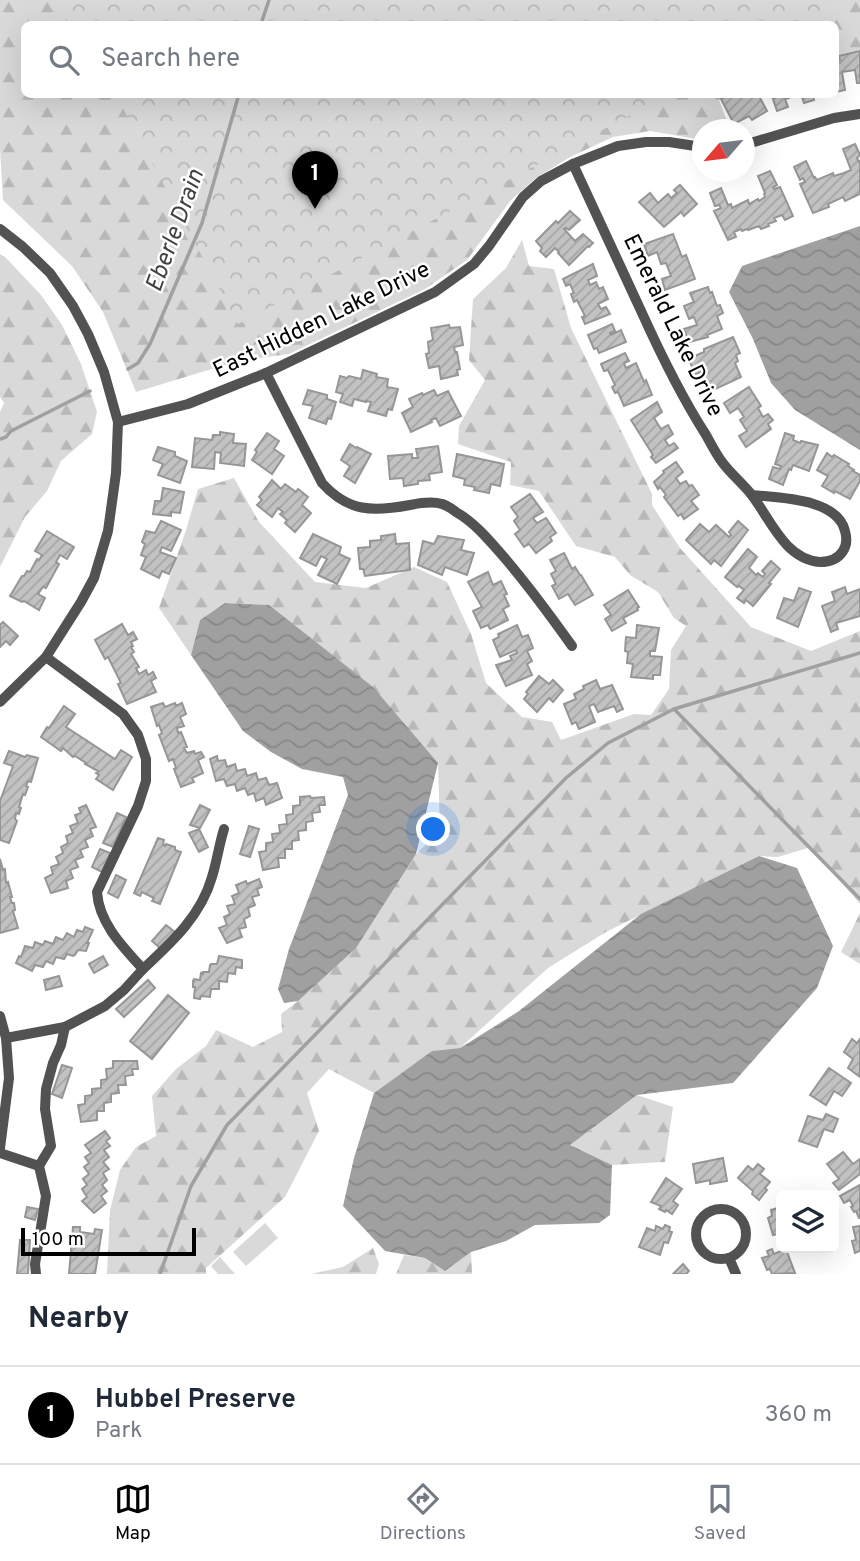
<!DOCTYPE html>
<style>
body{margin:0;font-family:Overpass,sans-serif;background:#f2f2f3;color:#1f2937}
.controls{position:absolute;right:21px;bottom:21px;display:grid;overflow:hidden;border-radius:10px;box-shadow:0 7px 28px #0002}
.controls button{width:63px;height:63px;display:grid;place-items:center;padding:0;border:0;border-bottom:2px solid #e0e1e3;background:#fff;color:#1f2937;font:35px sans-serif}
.compass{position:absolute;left:692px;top:119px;width:63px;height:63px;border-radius:50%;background:#fff;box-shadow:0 7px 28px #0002;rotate:242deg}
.scale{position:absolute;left:21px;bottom:18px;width:175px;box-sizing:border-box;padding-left:7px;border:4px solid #000;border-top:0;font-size:19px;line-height:24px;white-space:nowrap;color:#000;-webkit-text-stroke:5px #fff;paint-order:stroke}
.you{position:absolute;left:434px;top:830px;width:24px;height:24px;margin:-18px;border:5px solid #fff;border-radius:50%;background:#1a73e8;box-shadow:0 0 0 10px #1a73e833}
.badge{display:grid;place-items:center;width:46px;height:46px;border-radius:50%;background:#000;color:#fff;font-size:23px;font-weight:700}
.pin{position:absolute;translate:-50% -58px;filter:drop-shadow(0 2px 4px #0008)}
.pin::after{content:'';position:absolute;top:37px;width:24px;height:21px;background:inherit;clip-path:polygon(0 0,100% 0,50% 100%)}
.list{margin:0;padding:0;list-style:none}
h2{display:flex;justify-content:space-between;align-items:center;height:91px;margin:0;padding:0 28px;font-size:30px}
h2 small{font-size:23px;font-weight:400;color:#747a83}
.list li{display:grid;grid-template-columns:46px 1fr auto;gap:21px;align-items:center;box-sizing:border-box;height:98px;padding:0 28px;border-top:2px solid #e0e1e3}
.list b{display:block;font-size:26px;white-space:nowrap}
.list p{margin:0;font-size:23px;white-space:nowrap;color:#747a83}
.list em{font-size:23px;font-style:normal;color:#747a83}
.icon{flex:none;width:38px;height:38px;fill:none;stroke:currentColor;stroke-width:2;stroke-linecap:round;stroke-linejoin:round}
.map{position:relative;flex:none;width:860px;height:1274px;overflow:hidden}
.search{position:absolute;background:#fff;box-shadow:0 7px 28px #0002;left:21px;right:21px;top:21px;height:77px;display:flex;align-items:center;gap:18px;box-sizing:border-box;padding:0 24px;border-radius:10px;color:#747a83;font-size:26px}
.sheet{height:189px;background:#fff}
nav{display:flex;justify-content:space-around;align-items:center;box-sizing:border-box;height:98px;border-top:2px solid #e0e1e3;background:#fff;font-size:19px;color:#747a83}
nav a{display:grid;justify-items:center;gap:4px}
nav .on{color:#000}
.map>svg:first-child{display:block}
.green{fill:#d9d9d9}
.forest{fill:url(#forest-firs)}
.park{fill:url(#park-crowns)}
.water{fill:url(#water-waves)}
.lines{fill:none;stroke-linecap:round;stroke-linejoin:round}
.stream{stroke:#a0a0a0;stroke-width:3.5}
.building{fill:url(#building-hatch);stroke:#969696;stroke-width:2}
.minor{stroke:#525252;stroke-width:10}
.labels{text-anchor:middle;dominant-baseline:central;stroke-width:5;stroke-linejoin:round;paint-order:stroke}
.street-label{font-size:23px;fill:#000;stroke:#fff}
.water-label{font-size:24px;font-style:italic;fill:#414141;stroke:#fff}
</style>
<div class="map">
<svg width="860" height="1274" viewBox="0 0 860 1274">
<defs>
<pattern id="forest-firs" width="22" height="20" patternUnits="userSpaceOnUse" patternTransform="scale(1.75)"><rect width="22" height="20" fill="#d9d9d9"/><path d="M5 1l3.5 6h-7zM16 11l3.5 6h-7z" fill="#b8b8b8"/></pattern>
<pattern id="park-crowns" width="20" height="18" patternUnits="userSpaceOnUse" patternTransform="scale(1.75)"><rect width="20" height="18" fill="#d9d9d9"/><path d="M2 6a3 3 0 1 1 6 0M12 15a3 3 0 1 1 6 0" fill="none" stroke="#b8b8b8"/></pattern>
<pattern id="water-waves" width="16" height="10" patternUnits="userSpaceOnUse" patternTransform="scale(1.75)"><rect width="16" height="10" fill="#a0a0a0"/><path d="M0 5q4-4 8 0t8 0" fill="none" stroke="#888"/></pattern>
<pattern id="building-hatch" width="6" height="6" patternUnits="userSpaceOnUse" patternTransform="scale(1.75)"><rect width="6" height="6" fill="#c2c2c2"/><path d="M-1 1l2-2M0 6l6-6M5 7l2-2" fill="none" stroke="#a5a5a5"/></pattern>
</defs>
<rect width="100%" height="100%" fill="#fff"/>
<g class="green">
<polygon points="265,1223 278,1238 246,1266 233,1252"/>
<polygon points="220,1257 235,1274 218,1274 211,1266"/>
</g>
<g class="forest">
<polygon points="0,0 860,0 860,52 836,58 836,24 24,24 24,94 727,95 719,100 730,129 702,130 702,140 650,131 613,137 570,157 536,178 511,200 467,260 425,289 289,354 238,361 136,392 103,312 72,266 3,200 0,149"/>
<polygon points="522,240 529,266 554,269 571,328 652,494 652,505 680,548 751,627 811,651 860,631 860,904 811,847 778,857 759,856 606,932 548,968 460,1048 432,1051 374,1093 329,1069 307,1093 319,1131 285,1197 206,1268 206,1274 107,1274 110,1210 120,1170 136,1147 156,1136 152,1096 176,1069 206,1046 216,1030 253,1047 282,1032 281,1014 298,1001 416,854 440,831 438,763 269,605 225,603 200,620 191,655 159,608 186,530 198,489 234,478 259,522 315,582 366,588 414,567 447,582 471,634 486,683 522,717 552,722 561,740 634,714 651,715 669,689 671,650 686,626 674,618 658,592 630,575 615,557 576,546 539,491 510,485 511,462 458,444 459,426 485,380 469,360 473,299 506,268"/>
<polygon points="0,254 6,258 41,295 62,325 81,364 97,412 92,434 61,461 47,491 25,517 0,567 0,412 4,403 0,397"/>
<polygon points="860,913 860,964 841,952"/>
<polygon points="637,1095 673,1107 665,1162 612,1165 570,1145"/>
<polygon points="373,1248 379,1264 376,1274 311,1274 343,1267"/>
<polygon points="471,1252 472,1274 396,1274 404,1255 425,1258 445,1271"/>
</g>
<g class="park">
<polygon points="66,0 843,0 844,1 800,24 79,24"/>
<polygon points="116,95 668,95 238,324"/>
</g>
<g class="water">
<polygon points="860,226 860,450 795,410 771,383 753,339 729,292 742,266"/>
<polygon points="225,603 269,605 373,687 438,763 416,854 356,948 298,1001 284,1003 278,989 289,949 348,795 343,777 302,769 271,752 243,731 191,655 200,620"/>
<polygon points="759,856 797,868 833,946 817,988 733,1083 637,1095 570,1145 612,1165 610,1215 599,1223 535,1225 506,1241 471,1252 445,1271 425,1258 385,1251 343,1206 354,1158 374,1093 432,1051 460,1048 519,1011 641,914"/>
</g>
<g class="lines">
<g class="stream">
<polyline points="261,24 269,0"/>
<polyline points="128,369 138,363 150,344 202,223 239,94"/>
<polyline points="0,439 6,437 11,431 90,391"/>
<polyline points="674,709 860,899"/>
<polyline points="160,1274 191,1186 227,1125 566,778 608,743 674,709 860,653"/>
</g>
</g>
<g class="building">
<polygon points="860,51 860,83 857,83 855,70 842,72 845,90 836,92 836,61 840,60 839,56"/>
<polygon points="731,94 758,94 767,111 752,120 749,116 734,124 721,99"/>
<polygon points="774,94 788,94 789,98 785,99 788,107 777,111 773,99 775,98"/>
<polygon points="801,94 813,94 814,100 804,103"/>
<polygon points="855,144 860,155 857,158 859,162 860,161 860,194 845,201 843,197 828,204 829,207 813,213 800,184 805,182 803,178 800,180 794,167 806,161 814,178 815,177 817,180 833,173 834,176 844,173 851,170 843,149"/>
<polygon points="770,171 777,185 773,187 774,189 780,187 793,216 785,220 782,215 774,218 776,221 768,224 769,226 761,229 759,226 748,230 747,229 742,231 741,229 734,232 736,237 728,240 714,211 721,208 719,205 715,206 710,193 721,188 728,205 731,204 732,208 748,200 749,204 758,199 759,201 765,197 764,194 765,193 758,176"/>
<polygon points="680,185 697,204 684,216 681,212 664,227 639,202 650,193 658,203 668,194 671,198 677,193 674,190"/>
<polygon points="570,211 580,220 569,230 566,228 564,229 575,241 583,234 593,243 589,247 588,246 569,265 558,253 559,252 555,248 546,257 540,251 542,248 536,241 556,221 558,223"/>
<polygon points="673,234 682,257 686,255 695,279 665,290 662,279 671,276 666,263 661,264 657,252 648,256 644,244"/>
<polygon points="593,264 597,276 588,280 590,285 596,282 599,289 603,287 608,299 598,304 601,309 606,307 610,314 585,324 582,317 585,316 577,300 574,302 571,294 574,293 570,284 566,286 563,279"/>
<polygon points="708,287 710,293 712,292 717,306 720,305 723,313 717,316 722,329 707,335 708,337 689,342 684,329 697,325 694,317 689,319 684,306 694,302 690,293"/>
<polygon points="612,324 615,331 610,333 611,335 621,330 626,342 599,353 597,348 594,349 588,335"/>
<polygon points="449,325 450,328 460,327 463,345 454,347 455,352 457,352 460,369 457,370 458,375 441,379 439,366 429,368 426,354 429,353 428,342 433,340 431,328"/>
<polygon points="733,337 740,353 736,355 738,361 735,363 741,377 709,392 700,372 696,374 688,359 704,352 704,349"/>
<polygon points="625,353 629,361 624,363 626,368 636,363 644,382 646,380 652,395 624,406 618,392 615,393 612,387 615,385 608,370 604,371 601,364"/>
<polygon points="363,370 377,374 376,377 388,379 387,387 398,389 392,410 388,409 386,416 368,411 371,402 366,401 366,402 354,399 352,406 340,402 343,394 336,392 340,376 347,378 349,376 361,379"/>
<polygon points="749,387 761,406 758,408 763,417 768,414 773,420 768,424 771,429 746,447 739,436 747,431 740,420 744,417 738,408 730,413 724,403"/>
<polygon points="308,390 327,395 327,399 336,402 331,419 328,418 326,424 309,418 313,406 303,404"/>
<polygon points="434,390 437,396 448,391 461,416 440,426 436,418 431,420 432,422 411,432 402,413 413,407 409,399 422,393 423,395"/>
<polygon points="657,402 662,412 654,418 661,429 668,425 673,434 665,440 669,446 674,443 678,448 656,463 651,457 653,455 631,420"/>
<polygon points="220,432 234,434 233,443 246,444 244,466 220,463 221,453 215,452 214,469 192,467 195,438 212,440 213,435 220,435"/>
<polygon points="267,433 279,441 274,449 284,456 272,474 252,460 257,452 255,450"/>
<polygon points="785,433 794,436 793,440 800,443 801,441 818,445 809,471 793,465 791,470 789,469 783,485 769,479 773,467 780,469 781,466 775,464"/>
<polygon points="350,444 356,448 357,447 371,454 355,483 344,476 350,466 341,460"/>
<polygon points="438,446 442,472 429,474 430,480 418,481 418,484 404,486 403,478 390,479 388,456 412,454 412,458 418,458 416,449"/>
<polygon points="158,447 175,452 175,456 187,461 180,483 158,475 163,464 153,460"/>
<polygon points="827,453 832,457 834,455 849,464 848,466 854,470 853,471 860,475 860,481 850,499 835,491 834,493 822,486 828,476 817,470"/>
<polygon points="457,454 504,464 500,486 491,484 489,493 474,490 475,487 464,485 465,479 453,476"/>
<polygon points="676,462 683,472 676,478 680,484 686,481 689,486 692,485 699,495 691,501 698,509 684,519 681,514 678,516 664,497 666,495 660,487 658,489 654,482 664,473 663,471"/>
<polygon points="272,480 281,489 285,484 296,492 298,489 308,497 302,505 311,513 295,532 285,523 287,520 280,514 283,512 278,508 272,517 257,505 262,500 259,497"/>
<polygon points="163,488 184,492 180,513 171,512 171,516 153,514 155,501 161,501"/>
<polygon points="530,494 543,512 533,518 537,523 546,518 556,533 550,537 552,541 536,553 529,544 524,547 515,534 520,530 514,521 518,517 511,507"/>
<polygon points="161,521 181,530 171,551 162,547 160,552 176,558 169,574 162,571 159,578 141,569 146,557 141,555 145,544 142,542 146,531 155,533"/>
<polygon points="738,521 748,530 721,566 714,560 711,564 686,540 700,524 709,532 716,525 729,537 731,535 729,532"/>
<polygon points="47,531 74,547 67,559 60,555 56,562 59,564 46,588 43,587 38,594 45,598 39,610 24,601 22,602 10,596 22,576 24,576 27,571 30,572 37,559 39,560 42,555 35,551"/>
<polygon points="313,534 341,547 339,554 350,559 337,584 318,575 327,559 321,556 316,566 300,558"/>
<polygon points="395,534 396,544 409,543 410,570 365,576 363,569 360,569 358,548 370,547 370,541 381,540 381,536"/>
<polygon points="438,536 464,540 461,550 474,553 467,575 445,567 442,575 418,565 423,541 434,544"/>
<polygon points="748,549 757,557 749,568 756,575 758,573 763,577 765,574 762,571 771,561 780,569 769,583 771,584 753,606 746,600 744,603 737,598 744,590 739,586 737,587 725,577"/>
<polygon points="564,553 572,569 575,567 580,575 581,575 593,595 575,605 568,594 559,599 552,586 556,584 551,574 556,571 550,560"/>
<polygon points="488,572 493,585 501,581 507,594 504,595 509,606 503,609 508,620 490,629 488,625 481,628 473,611 482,607 468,582"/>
<polygon points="845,587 847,594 860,589 860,616 836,623 838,629 831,632 822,606 835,601 832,592"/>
<polygon points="799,588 811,592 798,627 777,618 784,598 794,601"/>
<polygon points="628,590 639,607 637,608 638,610 623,618 626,623 612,631 605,619 611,615 604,605"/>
<polygon points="3,622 18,636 10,645 6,641 0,647 0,625"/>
<polygon points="122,624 128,635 133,632 137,639 131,642 133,646 131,647 134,652 131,654 139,667 136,668 139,674 146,670 148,675 153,672 156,678 151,681 156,692 127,704 118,684 121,683 108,657 105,659 95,640"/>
<polygon points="517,625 522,637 528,635 533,648 527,651 532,661 527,664 532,675 506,686 496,665 512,660 510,656 517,653 516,650 500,657 493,640 499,637 498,634"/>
<polygon points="637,625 659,628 655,651 650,651 650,656 662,657 660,675 653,675 653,679 631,677 633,664 627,663 628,652 625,651 626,637 636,638"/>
<polygon points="539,676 549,684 553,680 563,690 553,702 549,698 537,712 524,699 528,694 526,692"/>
<polygon points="596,680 600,689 612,685 623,709 617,712 614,706 598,712 594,704 589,706 595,722 579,729 576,722 572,724 564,704 576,699 574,694 584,689 583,686"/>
<polygon points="163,703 165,707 175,703 176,706 182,703 186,714 180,717 184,726 177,728 178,733 181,732 187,747 184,748 187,753 194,751 195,754 201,752 204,757 198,760 203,773 192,778 194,782 181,787 174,769 176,768 173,759 169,761 159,735 162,733 159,725 157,726 151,707"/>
<polygon points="64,706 75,714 66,727 115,759 121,750 132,757 113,790 96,779 99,775 96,773 98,771 85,764 86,763 75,756 73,757 63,748 61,751 41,737 47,727 49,728"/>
<polygon points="9,751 25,757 27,755 38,758 31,782 28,781 26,786 28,787 25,795 23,794 19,807 21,808 19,814 16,813 15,819 17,821 9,843 0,840 0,801 13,766 4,763"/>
<polygon points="217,756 218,761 225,760 227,767 235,764 237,771 245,769 247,776 256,773 258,780 266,778 269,785 277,783 282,798 266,805 264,798 256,801 254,793 248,795 245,788 237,791 235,784 227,786 224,779 216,781 210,759"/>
<polygon points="310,796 311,798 324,797 325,805 319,805 320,812 312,813 313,821 306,822 306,830 298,831 299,840 292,841 292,849 285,849 285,858 278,858 279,867 263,870 259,852 266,851 266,843 273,842 272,834 280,833 279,825 287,824 286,815 293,814 293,806 300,805 300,797"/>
<polygon points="86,805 96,827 90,829 93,836 85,840 88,847 80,850 83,857 75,860 78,867 70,870 73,878 66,881 68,888 51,893 45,878 53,874 51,867 59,864 56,857 63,853 61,847 68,843 66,836 73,833 70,826 78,823 75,815 81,813 79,808"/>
<polygon points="200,805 210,810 200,828 190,825"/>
<polygon points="117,813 126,817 113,847 103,843"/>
<polygon points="249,826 259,829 250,857 240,854"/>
<polygon points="199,829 208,847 199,852 189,833"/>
<polygon points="158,838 164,840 163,844 165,846 166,844 175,847 175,850 181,852 160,904 152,901 154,898 142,892 140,896 134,893"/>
<polygon points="100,849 110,853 102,872 92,867"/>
<polygon points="0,859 3,870 5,869 6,883 8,882 12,897 10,897 12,903 14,903 15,910 13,911 18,928 0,933"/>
<polygon points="116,875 126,880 118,898 108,893"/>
<polygon points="259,879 262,887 257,889 259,895 252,897 255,905 248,908 250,916 244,919 246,927 239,929 242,937 227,943 219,928 227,925 224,917 230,914 227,906 235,904 232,896 239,893 236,885 246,881 247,884"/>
<polygon points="166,925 175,932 161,949 152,941"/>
<polygon points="85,927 93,930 87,943 89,943 86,951 78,950 75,955 73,956 67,954 64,959 56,957 53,964 46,961 43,967 35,965 32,971 16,963 19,956 21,957 25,946 33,948 35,942 43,945 45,941 53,944 56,937 63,940 67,933 74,937 77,930 83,932"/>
<polygon points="103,956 108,965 94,973 89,964"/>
<polygon points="219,956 242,960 242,968 236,967 235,974 228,973 227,982 219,981 219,989 211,989 210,997 201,996 200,999 194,998 195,987 193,987 193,981 194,979 200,980 201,973 203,974 203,972 209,972 210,965 211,964 217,964"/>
<polygon points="59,976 62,986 46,990 44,980"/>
<polygon points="148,980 155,988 124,1017 116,1009"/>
<polygon points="168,995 189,1013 152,1059 130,1041"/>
<polygon points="852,1039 857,1043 860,1039 860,1077 848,1068 853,1059 844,1052"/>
<polygon points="113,1061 137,1061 138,1069 132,1069 133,1075 125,1076 126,1085 118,1085 119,1093 111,1094 111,1102 104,1103 104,1111 97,1111 97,1120 81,1122 78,1105 85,1104 85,1096 92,1095 92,1089 101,1088 101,1080 107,1079 106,1069 113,1068"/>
<polygon points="62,1065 72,1068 62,1098 52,1094"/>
<polygon points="829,1068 851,1083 842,1096 834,1091 826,1105 810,1095"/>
<polygon points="826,1114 838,1119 833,1132 824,1129 817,1147 799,1141 808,1116 823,1120"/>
<polygon points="105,1131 110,1138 106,1141 110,1146 104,1150 109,1157 103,1162 109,1169 103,1173 107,1180 102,1185 107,1191 101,1196 106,1203 94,1213 82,1201 87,1197 82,1189 87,1185 83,1179 89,1174 84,1167 89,1163 85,1157 91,1153 85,1145"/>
<polygon points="843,1152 853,1164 860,1159 860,1174 839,1190 833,1183 839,1179 827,1164"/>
<polygon points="723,1158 727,1181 710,1184 710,1180 696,1183 693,1164"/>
<polygon points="758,1164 764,1169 760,1174 770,1182 765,1188 767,1190 759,1200 752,1194 753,1191 738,1178 748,1166 753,1170"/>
<polygon points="666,1178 682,1189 673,1201 678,1205 672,1214 666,1210 665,1212 659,1209 661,1206 651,1202"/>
<polygon points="860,1185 860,1218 859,1218 856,1211 854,1212 851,1207 853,1206 850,1200 844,1203 840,1196"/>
<polygon points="27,1207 38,1209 35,1220 25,1217"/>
<polygon points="780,1207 781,1233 773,1235 768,1218 772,1216 771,1210"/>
<polygon points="665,1225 670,1227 669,1231 672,1232 668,1243 664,1242 660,1255 639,1247 647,1228 655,1231 656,1226 663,1229"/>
<polygon points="860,1226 860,1251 855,1253 852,1241 856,1240 853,1227"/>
<polygon points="73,1227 80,1227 80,1232 94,1234 95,1229 102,1230 95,1274 69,1274"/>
<polygon points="20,1240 30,1240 28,1274 17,1274"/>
<polygon points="772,1249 774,1254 786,1249 795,1273 772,1274 770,1269 767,1270 762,1258 769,1256 767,1251"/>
<polygon points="683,1264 689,1271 686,1274 673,1274"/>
</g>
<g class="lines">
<g class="minor">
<polyline points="744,145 834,118 860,114"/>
<path d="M573,164C596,214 619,264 642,313C661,355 681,396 706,435C711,444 716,454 722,462C731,474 742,483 751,494C770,518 784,559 820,562C829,562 838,559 843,551C847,545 847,538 845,531C837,498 779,498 752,495"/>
<polyline points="0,229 23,247 50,273 73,306 88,334 104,372 118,422 116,473 108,531 94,578 81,602 46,657 0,702"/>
<path d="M266,373L322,483C348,512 373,512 410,505C420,503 432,501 442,504C447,505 452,509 456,512C475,523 489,540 503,556C528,585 550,615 572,646"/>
<polyline points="118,422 188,404 266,373 435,292 474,264 489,246 523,197 541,181 573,164 618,146 646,142 669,142 702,147"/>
<path d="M143,969C171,943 201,916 212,877C217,861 219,845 224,829"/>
<polyline points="0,1016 6,1038 9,1078 0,1148"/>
<polyline points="6,1038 65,1027"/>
<polyline points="0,1153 39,1166"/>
<circle cx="721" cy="1234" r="25"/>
<polyline points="729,1258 736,1274"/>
<path d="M36,1274L35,1264L46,1196L39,1166L51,1146L45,1109L46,1089L53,1063L61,1045L65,1027L105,1006L124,990L143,969C123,947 99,923 97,892L138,806L146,781V759L138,735L123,714L46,657"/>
</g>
</g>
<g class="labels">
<g class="street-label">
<text transform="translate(322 321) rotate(-26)">East Hidden Lake Drive</text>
<text transform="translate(672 326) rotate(64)">Emerald Lake Drive</text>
</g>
<g class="water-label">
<text transform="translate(176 231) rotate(-70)">Eberle Drain</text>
</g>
</g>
</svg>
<div class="controls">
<button><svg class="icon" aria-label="layers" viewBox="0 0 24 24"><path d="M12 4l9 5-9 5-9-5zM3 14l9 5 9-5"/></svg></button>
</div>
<svg class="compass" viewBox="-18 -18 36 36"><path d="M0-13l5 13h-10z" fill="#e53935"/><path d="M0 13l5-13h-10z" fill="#747a83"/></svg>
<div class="scale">100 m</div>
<div class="you"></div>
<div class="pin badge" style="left:315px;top:209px">1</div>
<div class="search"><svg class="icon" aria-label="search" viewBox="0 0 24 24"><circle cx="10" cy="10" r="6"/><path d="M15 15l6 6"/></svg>Search here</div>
</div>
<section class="sheet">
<h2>Nearby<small></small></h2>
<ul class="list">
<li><span class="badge">1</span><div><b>Hubbel Preserve</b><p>Park</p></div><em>360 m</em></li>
</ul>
</section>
<nav>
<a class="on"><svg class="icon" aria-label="map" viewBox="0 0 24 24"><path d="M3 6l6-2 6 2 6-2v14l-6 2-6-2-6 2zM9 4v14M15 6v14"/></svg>Map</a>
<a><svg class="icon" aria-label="directions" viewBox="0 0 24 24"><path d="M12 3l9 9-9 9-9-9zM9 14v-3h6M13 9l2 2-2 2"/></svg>Directions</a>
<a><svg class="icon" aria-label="saved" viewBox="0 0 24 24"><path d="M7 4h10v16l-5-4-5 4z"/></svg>Saved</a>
</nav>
